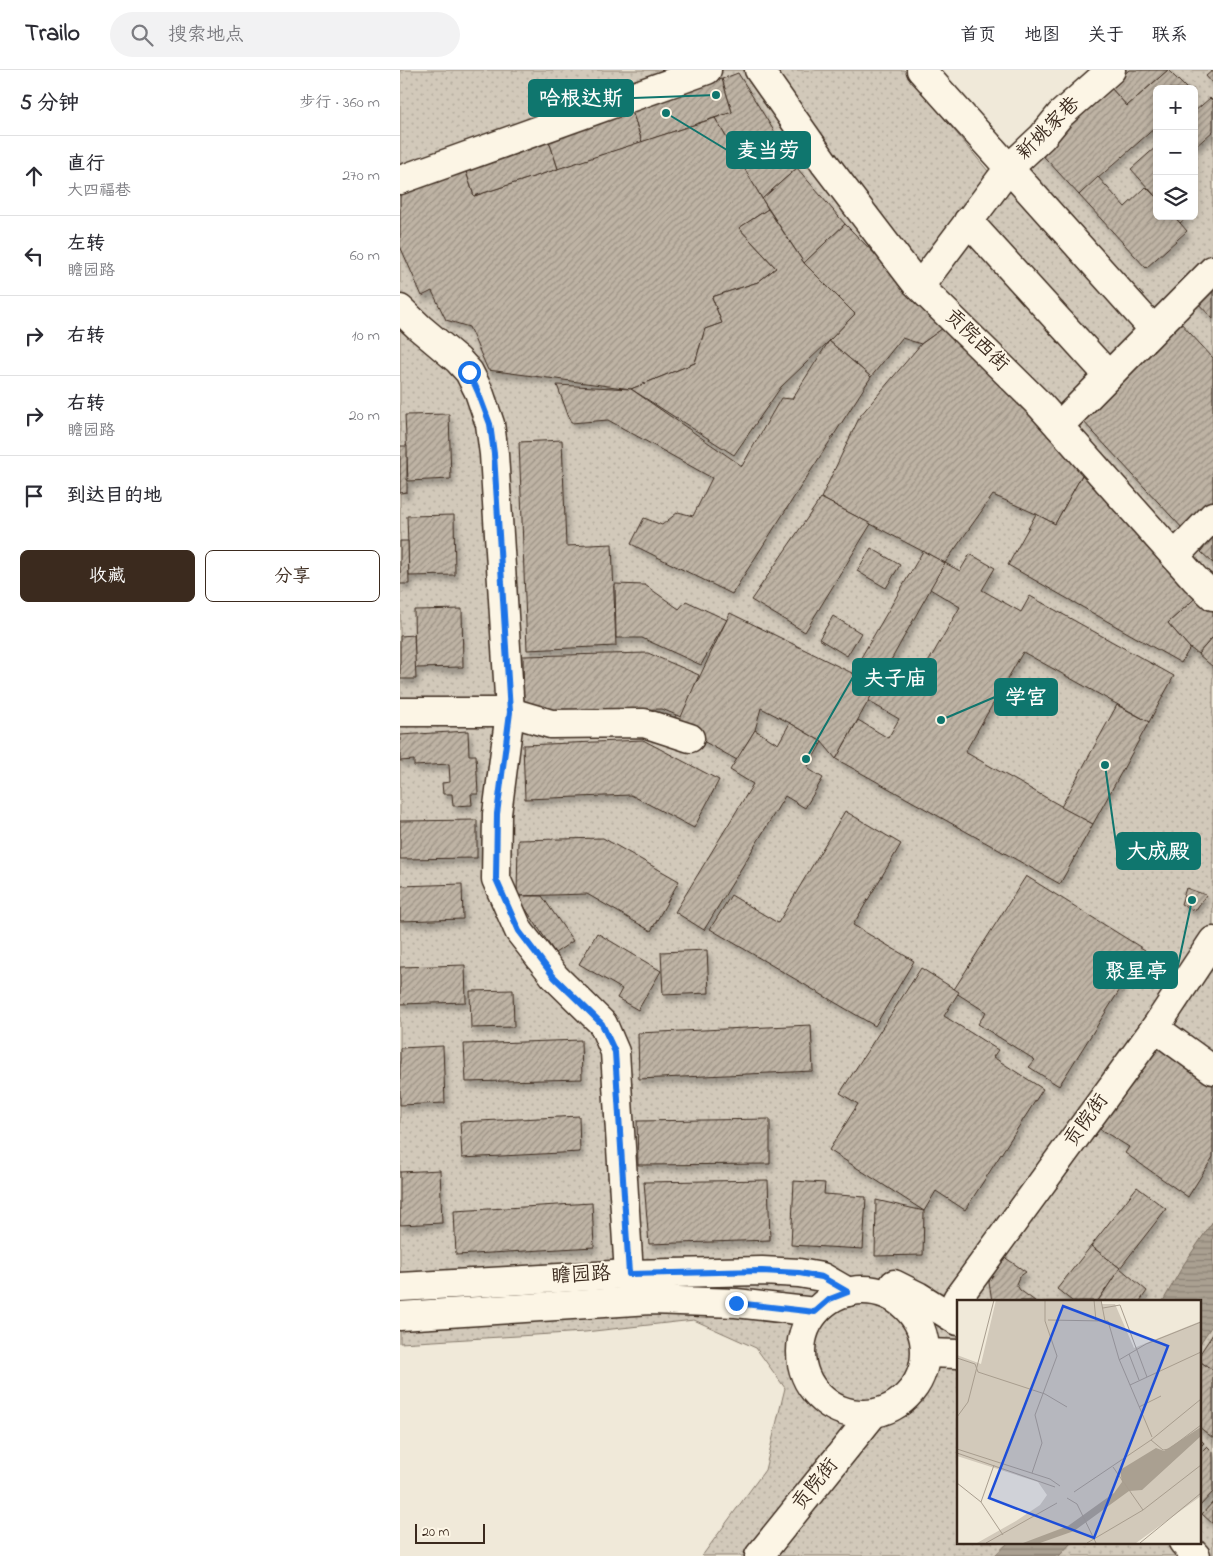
<!DOCTYPE html>
<html lang="zh">
<meta charset="utf-8">
<style>
body{margin:0;font-family:"Indie Flower","LXGW WenKai TC",sans-serif;background:#f2f2f3;color:#2b2b33}
.controls{position:absolute;right:15px;top:15px;display:grid;overflow:hidden;border-radius:8px;box-shadow:0 2px 8px #0003}
.controls button{width:45px;height:45px;display:grid;place-items:center;padding:0;border:0;border-bottom:1px solid #e1e1e2;background:#fff;color:#2b2b33;font:25px sans-serif}
.scale{position:absolute;left:15px;bottom:12px;width:70px;box-sizing:border-box;padding-left:5px;border:2px solid #3b2a1e;border-top:0;font-size:14px;line-height:18px;white-space:nowrap;color:#3b2a1e;-webkit-text-stroke:4px #fcf5e5;paint-order:stroke}
.stop{position:absolute;width:15px;height:15px;margin:-11px;border:4px solid #1a73e8;border-radius:50%;background:#fff}
.stop.end{background:#1a73e8;border-color:#fff;box-shadow:0 1px 5px #0008}
.list{margin:0;padding:0;list-style:none}
h2{display:flex;justify-content:space-between;align-items:center;height:65px;margin:0;padding:0 20px;font-size:21px}
h2 small{font-size:16px;font-weight:400;color:#7c7c81}
.list li{display:grid;grid-template-columns:32px 1fr auto;gap:15px;align-items:center;box-sizing:border-box;height:80px;padding:0 20px;border-top:1px solid #e1e1e2}
.list b{display:block;font-size:19px;white-space:nowrap}
.list p{margin:0;font-size:16px;white-space:nowrap;color:#7c7c81}
.list em{font-size:16px;font-style:normal;color:#7c7c81}
.actions{display:flex;gap:10px;padding:15px 20px}
.actions a{flex:1;padding:11px 0;border:1px solid #3b2a1e;border-radius:8px;text-align:center;font-size:18px;color:#3b2a1e}
.actions .main{background:#3b2a1e;color:#fff}
.icon{flex:none;width:28px;height:28px;fill:none;stroke:currentColor;stroke-width:2;stroke-linecap:round;stroke-linejoin:round}
.map{position:relative;flex:none;width:813px;height:1486px;overflow:hidden}
header{display:flex;align-items:center;gap:30px;box-sizing:border-box;height:70px;padding:0 25px;background:#fff;border-bottom:1px solid #e1e1e2}
header strong{font-size:24px}
nav{display:flex;gap:28px;margin-inline-start:auto;font-size:18px}
.search{width:350px;height:45px;background:#f2f2f3;display:flex;align-items:center;gap:12px;box-sizing:border-box;padding:0 18px;border-radius:28px;color:#7c7c81;font-size:19px}
main{display:flex}
aside{flex:1;background:#fff}
.map>svg:first-child{display:block}
.grass{fill:url(#grass-dots);stroke:#867a6c;fill-rule:evenodd}
.water{fill:url(#water-rules);stroke:#7e7163}
.building{fill:url(#building-hatch);stroke:#3b2a1e;filter:url(#shadow)}
.lines{fill:none;stroke-linecap:round;stroke-linejoin:round}
.minor-casing{stroke:#3b2a1e;stroke-width:31}
.minor{stroke:#fcf5e5;stroke-width:28}
.route{stroke:#1a73e8;stroke-width:6}
.labels{text-anchor:middle;dominant-baseline:central;stroke-width:4;stroke-linejoin:round;paint-order:stroke}
.street-label{font-size:20px;fill:#3b2a1e;stroke:#fcf5e5}
.inset-road{fill:none;stroke:#a89d8e;stroke-width:1}
.view{fill:#1d4ed8;fill-opacity:0.15;stroke:#1d4ed8;stroke-width:2.5}
.inset-edge{fill:none;stroke:#3b2a1e;stroke-width:2.5}
.leader{fill:none;stroke:#0f766e;stroke-width:2}
.callout-dot{fill:#0f766e;stroke:#fcf5e5;stroke-width:2}
.callout{fill:#0f766e;stroke:#0f766e;stroke-width:2}
.callout-label{font-size:21px;text-anchor:middle;font-weight:bold;fill:#fff}
</style>
<header>
<strong>Trailo</strong>
<div class="search"><svg class="icon" aria-label="search" viewBox="0 0 24 24"><circle cx="10" cy="10" r="6"/><path d="M15 15l6 6"/></svg>搜索地点</div>
<nav><a>首页</a><a>地图</a><a>关于</a><a>联系</a></nav>
</header>
<main>
<aside>
<h2>5 分钟<small>步行 · 360 m</small></h2>
<ul class="list">
<li><svg class="icon" aria-label="ahead" viewBox="0 0 24 24"><path d="M12 20V5M6 11l6-6 6 6"/></svg><div><b>直行</b><p>大四福巷</p></div><em>270 m</em></li>
<li><svg class="icon" aria-label="left" viewBox="0 0 24 24"><path d="M17 20v-9H6M10 6l-5 5 5 5"/></svg><div><b>左转</b><p>瞻园路</p></div><em>60 m</em></li>
<li><svg class="icon" aria-label="right" viewBox="0 0 24 24"><path d="M7 20v-9h11M14 6l5 5-5 5"/></svg><div><b>右转</b></div><em>10 m</em></li>
<li><svg class="icon" aria-label="right" viewBox="0 0 24 24"><path d="M7 20v-9h11M14 6l5 5-5 5"/></svg><div><b>右转</b><p>瞻园路</p></div><em>20 m</em></li>
<li><svg class="icon" aria-label="arrive" viewBox="0 0 24 24"><path d="M6 21V4h12l-3 4 3 4H6"/></svg><div><b>到达目的地</b></div></li>
</ul>
<div class="actions"><a class="main">收藏</a><a>分享</a></div>
</aside>
<div class="map">
<svg width="813" height="1486" viewBox="0 0 813 1486">
<defs>
<pattern id="grass-dots" width="8" height="8" patternUnits="userSpaceOnUse" patternTransform="scale(1.25)"><rect width="8" height="8" fill="#d2c9ba"/><path d="M2 2h.1M6 6h.1" fill="none" stroke="#b5ad9f" stroke-width="1.8" stroke-linecap="round"/></pattern>
<pattern id="water-rules" width="6" height="5" patternUnits="userSpaceOnUse" patternTransform="scale(1.25)"><rect width="6" height="5" fill="#aaa091"/><path d="M0 2.5h6" fill="none" stroke="#8c8376"/></pattern>
<pattern id="building-hatch" width="6" height="6" patternUnits="userSpaceOnUse" patternTransform="scale(1.25)"><rect width="6" height="6" fill="#beb3a4"/><path d="M-1 1l2-2M0 6l6-6M5 7l2-2" fill="none" stroke="#9c9285"/></pattern>
<filter id="shadow"><feDropShadow dx="3" dy="5.5" stdDeviation="2.5" flood-color="#0004"/></filter>
</defs>
<rect width="100%" height="100%" fill="#f0e9d9"/>
<filter id="ink" filterUnits="userSpaceOnUse"><feTurbulence type="fractalNoise" baseFrequency=".02" numOctaves="2"/><feDisplacementMap in="SourceGraphic" scale="10" xChannelSelector="R" yChannelSelector="G"/><feConvolveMatrix kernelMatrix="1 2 1 2 8 2 1 2 1" color-interpolation-filters="sRGB"/></filter>
<g filter="url(#ink)">
<path class="grass" d="M0,0H504L588,101L631,78L703,0H813V1486H302L365,1400L385,1318L356,1278L294,1250L185,1262L0,1273ZM757,19H794V146H757ZM558,1231H799V1472H558Z"/>
<g class="water">
<polygon points="813,1151 813,1254 799,1275 799,1231 763,1231 784,1194"/>
<polygon points="609,1472 672,1472 659,1486 594,1486"/>
</g>
<g class="building">
<polygon points="729,0 768,0 727,36 710,17"/>
<polygon points="768,0 787,19 757,19 757,56 679,125 637,79 710,17 727,36"/>
<polygon points="813,0 813,14 806,6"/>
<polygon points="338,3 397,98 362,129 315,48 332,42 322,9"/>
<polygon points="322,9 332,42 242,72 231,38"/>
<polygon points="810,28 813,31 813,61 794,78 794,42"/>
<polygon points="231,38 242,72 158,99 147,65"/>
<polygon points="315,48 368,139 339,158 376,198 358,212 312,227 322,253 305,259 295,293 231,319 88,300 69,257 46,250 32,221 22,226 0,176 0,114 63,92 74,126"/>
<polygon points="147,65 158,99 74,126 63,92"/>
<polygon points="757,76 757,128 731,99"/>
<polygon points="397,98 445,154 404,193 362,129"/>
<polygon points="698,107 725,137 746,117 757,128 757,146 774,146 787,161 746,198 679,125"/>
<polygon points="368,139 404,193 455,244 429,271 381,317 334,385 231,319 295,293 305,259 322,253 312,227 358,212 376,198 339,158"/>
<polygon points="774,146 788,146 780,153"/>
<polygon points="445,154 546,256 521,274 502,268 471,307 429,271 455,244 404,193"/>
<polygon points="813,211 813,249 794,229"/>
<polygon points="779,251 813,288 813,434 784,460 682,350 717,317 712,312"/>
<polygon points="546,256 686,398 655,454 636,444 593,425 545,493 421,428 460,346 521,274"/>
<polygon points="429,271 471,307 332,524 231,474 244,448 262,455 278,442 293,446 312,408 208,350 171,353 157,315 231,319 342,396 381,328 392,329"/>
<polygon points="49,344 51,409 8,411 5,345"/>
<polygon points="162,370 166,476 212,474 216,576 127,580 119,372"/>
<polygon points="0,376 7,376 7,422 0,423"/>
<polygon points="686,398 801,523 768,553 790,578 781,593 608,495 636,444 655,454"/>
<polygon points="421,428 471,454 405,562 351,530"/>
<polygon points="54,445 55,505 9,506 7,446"/>
<polygon points="813,460 813,493 801,482 804,478 800,473"/>
<polygon points="0,471 8,471 9,514 0,514"/>
<polygon points="471,478 500,495 486,518 457,501"/>
<polygon points="523,481 545,493 475,619 452,603"/>
<polygon points="570,484 595,498 582,520 621,542 630,526 774,606 749,652 623,582 565,682 693,754 660,814 436,689 458,650 488,668 499,649 468,631 486,599 515,615 560,537 530,519 545,493 560,501"/>
<polygon points="215,514 245,515 279,539 286,531 327,550 301,595 242,568 216,568"/>
<polygon points="801,523 813,536 813,567 798,584 790,578 768,553"/>
<polygon points="62,539 63,597 15,598 14,540"/>
<polygon points="330,543 452,603 475,619 436,689 422,672 390,653 361,638 355,660 337,690 271,653 299,608"/>
<polygon points="433,546 461,563 447,586 419,569"/>
<polygon points="14,565 16,609 0,609 0,566"/>
<polygon points="813,567 813,597 798,584"/>
<polygon points="248,583 299,605 281,647 262,639 124,642 123,586"/>
<polygon points="717,635 749,652 693,754 661,737"/>
<polygon points="390,653 422,672 407,698 423,708 405,738 385,726 304,860 275,842 353,714 330,700 355,660 378,674"/>
<polygon points="68,661 69,685 76,685 78,724 71,724 72,735 53,736 52,724 43,724 42,713 50,712 49,694 14,696 14,690 0,691 0,665"/>
<polygon points="243,670 319,710 294,758 231,725 125,729 123,675"/>
<polygon points="445,741 501,774 453,855 514,891 475,956 310,859 331,825 378,853"/>
<polygon points="77,750 77,788 0,789 0,751"/>
<polygon points="203,768 279,811 251,861 187,824 117,826 118,770"/>
<polygon points="626,806 745,880 659,1016 629,997 635,990 578,954 586,942 553,921"/>
<polygon points="62,814 63,849 0,851 0,816"/>
<polygon points="786,818 806,825 795,841 781,834"/>
<polygon points="117,826 142,826 173,871 155,883"/>
<polygon points="197,863 261,901 238,940 217,928 222,919 179,894"/>
<polygon points="307,880 309,923 263,925 261,882"/>
<polygon points="65,895 66,932 0,934 0,897"/>
<polygon points="521,898 559,922 544,946 598,980 593,987 643,1019 565,1140 536,1121 524,1141 429,1080 458,1034 440,1023"/>
<polygon points="113,920 114,957 71,958 70,921"/>
<polygon points="411,955 413,1001 239,1009 238,963"/>
<polygon points="743,962 813,1010 813,1087 788,1127 725,1083 729,1077 690,1053"/>
<polygon points="181,970 182,1009 66,1012 64,974"/>
<polygon points="43,976 45,1033 0,1035 0,978"/>
<polygon points="179,1046 180,1082 62,1088 60,1052"/>
<polygon points="370,1049 370,1094 238,1095 237,1051"/>
<polygon points="40,1100 42,1153 0,1155 0,1102"/>
<polygon points="368,1110 370,1170 249,1174 244,1112"/>
<polygon points="394,1111 425,1113 424,1124 466,1127 463,1179 391,1175"/>
<polygon points="737,1117 766,1139 720,1198 691,1176"/>
<polygon points="476,1130 524,1141 523,1185 475,1186"/>
<polygon points="192,1133 194,1177 56,1185 54,1141"/>
<polygon points="691,1176 720,1198 698,1231 672,1231 657,1219"/>
<polygon points="597,1182 626,1202 619,1207 616,1214 620,1220 635,1231 592,1231 589,1213 591,1199"/>
<polygon points="720,1198 747,1221 740,1231 698,1231"/>
<polygon points="813,1264 813,1300 799,1291 799,1285"/>
<polygon points="799,1291 813,1300 813,1368 799,1357"/>
<polygon points="799,1368 804,1373 799,1378"/>
<polygon points="807,1376 813,1382 813,1422 799,1437 799,1384"/>
<polygon points="813,1432 813,1454 802,1444"/>
</g>
<g class="lines">
<g class="minor-casing">
<g id="minor">
<polyline points="359,0 425,94 515,212 640,335 795,509 813,526"/>
<polyline points="521,0 753,259"/>
<polyline points="0,110 307,0"/>
<polyline points="568,151 708,305"/>
<polyline points="520,216 609,98 642,67 660,45 711,0"/>
<polyline points="0,239 20,258 58,290 69,302 79,322 90,354 94,384 110,642 97,744 96,809 119,861 155,907 203,954 215,982 229,1204"/>
<polyline points="659,356 813,200"/>
<polyline points="775,486 813,446"/>
<polyline points="0,642 110,642 151,654 244,653 290,668"/>
<polyline points="755,958 813,1000"/>
<polyline points="494,1214 518,1226 558,1251"/>
<polyline points="0,1217 229,1204 362,1201 399,1203 422,1207 448,1222"/>
<circle cx="463" cy="1282" r="62"/>
<polyline points="557,1229 755,958 813,871"/>
<polyline points="0,1246 251,1230 336,1233 415,1242"/>
<polyline points="526,1283 558,1284"/>
<polyline points="783,1472 796,1486"/>
<polyline points="359,1486 473,1344"/>
</g>
</g>
<use href="#minor" class="minor"/>
</g>
</g>
<g class="lines" filter="url(#ink)">
<polyline class="route" points="69,302 78,322 90,354 94,384 110,642 97,744 96,809 119,861 154,907 202,954 215,982 229,1204 362,1201 399,1203 422,1207 448,1222 430,1229 415,1242 336,1233"/>
</g>
<g class="labels">
<g class="street-label">
<text transform="translate(649 59) rotate(-45)">新姚家巷</text>
<text transform="translate(576 271) rotate(44)">贡院西街</text>
<text transform="translate(687 1051) rotate(-54)">贡院街</text>
<text transform="translate(181 1206) rotate(-3)">瞻园路</text>
<text transform="translate(416 1415) rotate(-51)">贡院街</text>
</g>
</g>
<g transform="translate(557 1230)">
<rect width="244" height="244" fill="#f0e9d9"/>
<path d="M39,0H144L145,4H158L177,48L244,21V196L179,243H20L59,221L83,205L90,195L81,182L0,156V55L24,64Z" fill="#d2c9ba"/>
<path d="M244,127V136L185,190L172,191L117,231L83,243H66L111,226L157,193L165,182L163,170L199,148L207,151Z" fill="#aaa091"/>
<path class="inset-road" d="M137,0L139,21M144,0L148,21H151L162,59L195,137M146,8L163,5L190,77M91,20L148,21M172,54L182,80M0,58L18,64L21,72L88,94L110,107M162,60L189,44L244,22M173,85L244,52M182,107L204,96M0,117L11,102L37,0M194,140L206,150L212,149L244,125M0,149L93,179L103,186M0,153L98,187M156,167L186,210M75,173L85,143L78,115L100,56L88,21V0M0,183L24,202L46,235M117,192L194,140L244,99M110,198L120,204L139,243M24,202L37,165M29,243L100,203M130,243L186,210L244,165M183,243L244,193"/>
<path class="view" d="M106,6L211,46L137,238L32,198Z"/>
<rect width="244" height="244" class="inset-edge"/>
</g>
<path class="leader" d="M316 25L233 28M266 43L327 80M406 689L453 607M541 650L595 627M705 695L717 781M792 830L777 900"/>
<g class="callout-dot">
<circle cx="316" cy="25" r="5"/>
<circle cx="266" cy="43" r="5"/>
<circle cx="406" cy="689" r="5"/>
<circle cx="541" cy="650" r="5"/>
<circle cx="705" cy="695" r="5"/>
<circle cx="792" cy="830" r="5"/>
</g>
<g class="callout">
<rect x="129" y="10" width="104" height="36" rx="5"/>
<rect x="327" y="62" width="83" height="36" rx="5"/>
<rect x="453" y="589" width="83" height="36" rx="5"/>
<rect x="595" y="609" width="62" height="36" rx="5"/>
<rect x="717" y="763" width="83" height="36" rx="5"/>
<rect x="694" y="882" width="83" height="36" rx="5"/>
</g>
<g class="callout-label">
<text x="181" y="35">哈根达斯</text>
<text x="368" y="87">麦当劳</text>
<text x="495" y="615">夫子庙</text>
<text x="626" y="634">学宫</text>
<text x="758" y="788">大成殿</text>
<text x="736" y="908">聚星亭</text>
</g>
</svg>
<div class="controls">
<button>+</button>
<button>−</button>
<button><svg class="icon" aria-label="layers" viewBox="0 0 24 24"><path d="M12 4l9 5-9 5-9-5zM3 14l9 5 9-5"/></svg></button>
</div>
<div class="scale">20 m</div>
<div class="stop" style="left:69px;top:302px"></div>
<div class="stop end" style="left:336px;top:1233px"></div>
</div>
</main>
